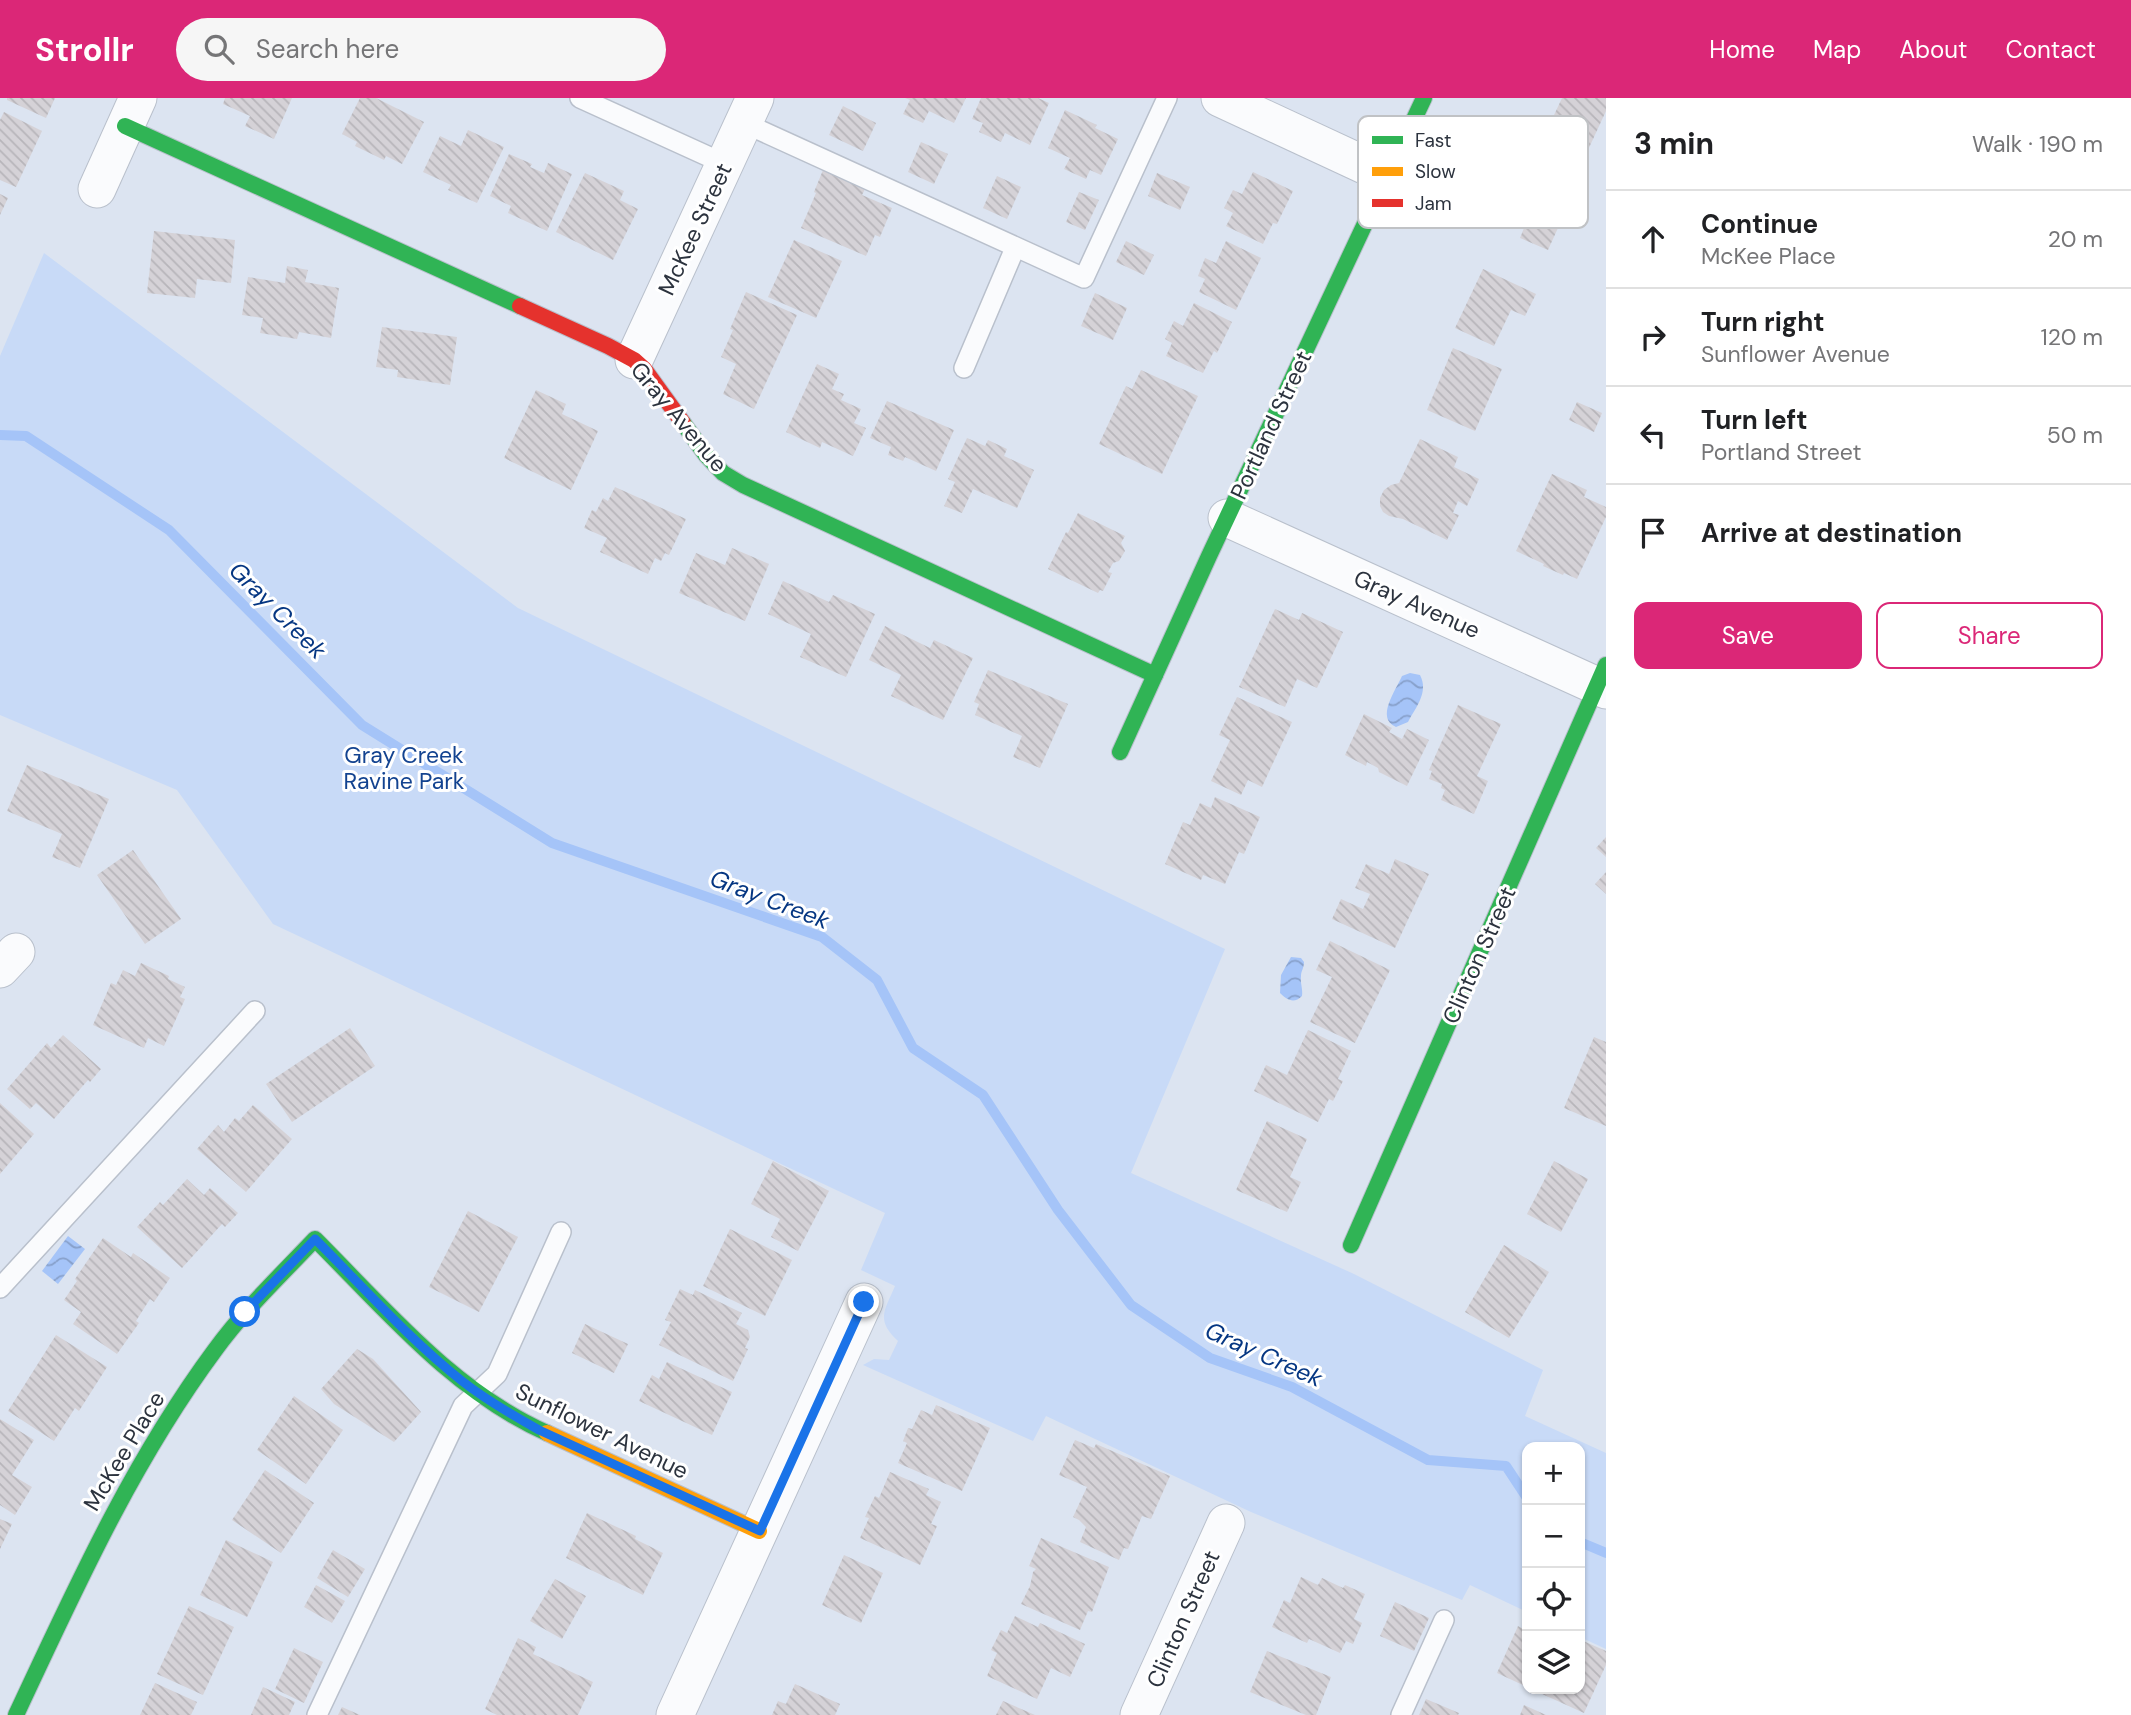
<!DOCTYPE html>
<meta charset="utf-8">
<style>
body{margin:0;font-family:"DM Sans",sans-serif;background:#f6f6f6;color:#202124}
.controls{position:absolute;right:21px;bottom:21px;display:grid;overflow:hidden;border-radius:14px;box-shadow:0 2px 5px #0004}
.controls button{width:63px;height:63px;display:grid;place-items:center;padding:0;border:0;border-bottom:2px solid #e0e0e0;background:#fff;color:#202124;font:35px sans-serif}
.stop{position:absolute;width:21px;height:21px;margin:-16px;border:5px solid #1a73e8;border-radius:50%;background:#fff}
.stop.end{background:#1a73e8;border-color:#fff;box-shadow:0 2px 7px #0008}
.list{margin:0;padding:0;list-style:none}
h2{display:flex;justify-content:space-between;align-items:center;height:91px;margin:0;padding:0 28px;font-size:30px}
h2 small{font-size:23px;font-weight:400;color:#757577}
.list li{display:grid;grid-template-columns:46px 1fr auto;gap:21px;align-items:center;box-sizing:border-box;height:98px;padding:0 28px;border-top:2px solid #e0e0e0}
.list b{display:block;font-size:26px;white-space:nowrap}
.list p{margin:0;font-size:23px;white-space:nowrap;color:#757577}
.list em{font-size:23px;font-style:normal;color:#757577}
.actions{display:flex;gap:14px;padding:21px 28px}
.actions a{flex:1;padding:16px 0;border:2px solid #db2777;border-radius:14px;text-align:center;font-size:24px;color:#db2777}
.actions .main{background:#db2777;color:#fff}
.icon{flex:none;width:38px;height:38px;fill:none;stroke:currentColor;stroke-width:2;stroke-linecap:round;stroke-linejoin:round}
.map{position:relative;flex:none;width:1606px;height:1617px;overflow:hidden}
header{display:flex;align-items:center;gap:42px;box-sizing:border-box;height:98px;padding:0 35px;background:#db2777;color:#fff}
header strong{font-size:33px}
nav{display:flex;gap:38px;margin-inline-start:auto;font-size:24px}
.search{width:490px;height:63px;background:#f6f6f6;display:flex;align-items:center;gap:18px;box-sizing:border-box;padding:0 24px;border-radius:38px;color:#757577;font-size:26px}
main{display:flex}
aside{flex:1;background:#fff}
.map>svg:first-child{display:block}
.green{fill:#c8daf7}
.water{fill:url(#water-waves)}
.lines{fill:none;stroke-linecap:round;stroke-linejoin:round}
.stream{stroke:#a5c4f8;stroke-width:10}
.building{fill:url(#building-back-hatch)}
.lane-casing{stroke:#b9c0cc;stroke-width:22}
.street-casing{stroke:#b9c0cc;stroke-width:39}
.fast-casing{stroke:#b9c0cc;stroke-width:18}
.slow-casing{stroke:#b9c0cc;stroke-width:18}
.jam-casing{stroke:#b9c0cc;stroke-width:18}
.lane{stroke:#fafbfd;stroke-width:19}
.street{stroke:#fafbfd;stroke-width:37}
.fast{stroke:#30b455;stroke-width:16}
.slow{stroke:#ff9f0a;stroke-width:16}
.jam{stroke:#e5322d;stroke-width:16}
.route{stroke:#1a73e8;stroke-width:9}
.labels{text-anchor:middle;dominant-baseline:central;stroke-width:6;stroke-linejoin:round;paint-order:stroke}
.street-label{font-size:23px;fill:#2c333e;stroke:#fff}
.park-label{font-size:23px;fill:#134390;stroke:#fff}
.water-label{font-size:24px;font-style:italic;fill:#053682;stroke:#fff}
.key{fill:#fff;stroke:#c0c2c5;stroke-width:2}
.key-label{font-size:19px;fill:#2c333e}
</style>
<header>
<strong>Strollr</strong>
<div class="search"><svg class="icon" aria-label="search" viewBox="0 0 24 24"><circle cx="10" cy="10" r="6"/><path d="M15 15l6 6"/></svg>Search here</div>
<nav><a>Home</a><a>Map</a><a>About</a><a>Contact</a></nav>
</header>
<main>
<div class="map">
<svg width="1606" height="1617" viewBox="0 0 1606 1617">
<defs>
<pattern id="water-waves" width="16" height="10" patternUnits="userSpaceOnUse" patternTransform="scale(1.75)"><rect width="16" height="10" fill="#a5c4f8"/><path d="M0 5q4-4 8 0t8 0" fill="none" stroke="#87a0ca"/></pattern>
<pattern id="building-back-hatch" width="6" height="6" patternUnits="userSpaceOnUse" patternTransform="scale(1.75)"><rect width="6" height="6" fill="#d5d2d7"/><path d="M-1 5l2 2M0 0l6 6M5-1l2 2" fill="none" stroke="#b7b5ba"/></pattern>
</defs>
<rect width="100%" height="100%" fill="#dce4f1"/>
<path class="green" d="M44,155L518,510L1225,851L1131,1075L1354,1176L1543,1272L1525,1318L1606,1355V1551L1580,1539V1349H1527V1514L1470,1487L1462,1502L1251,1414L1046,1318L1033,1343L863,1267L874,1261L889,1262L898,1243C875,1222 885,1212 895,1188L861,1172L885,1115L273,826L177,692L0,617V258Z"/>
<g class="water">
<path d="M1410,575L1420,577C1429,594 1416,609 1408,624L1396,629C1375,620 1396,592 1402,578Z"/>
<path d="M1291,859L1301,860L1304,864C1304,870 1301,873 1301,878C1300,885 1303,891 1302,898C1294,906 1287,902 1280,895L1281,877Z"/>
<polygon points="68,1138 85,1151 58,1186 42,1173"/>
</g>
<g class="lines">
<g class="stream">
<polyline points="0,337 26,338 169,432 362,627 552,745 822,839 877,882 913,950 983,997 1058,1112 1131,1207 1210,1260 1292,1289 1428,1362 1506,1368 1527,1400"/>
<polyline points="1580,1444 1606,1455"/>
</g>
</g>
<g class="building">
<polygon points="7,0 55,0 46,20 7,2"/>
<polygon points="225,0 292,0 274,41 245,28 250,18 223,6"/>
<polygon points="360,0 376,0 424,24 402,66 386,58 384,62 355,48 357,44 342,36"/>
<polygon points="905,0 966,0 954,25 929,13 923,25 903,16 910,2"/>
<polygon points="981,0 1038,0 1049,5 1030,47 1005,35 1001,44 979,34 983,25 972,21"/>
<polygon points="1562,0 1606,0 1606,13 1588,52 1547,32"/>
<polygon points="843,8 876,25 863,53 829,37"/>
<polygon points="1065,12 1097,27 1095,30 1118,41 1101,77 1090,72 1086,81 1064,71 1070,60 1048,50"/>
<polygon points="4,14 42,33 16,89 0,82 0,22"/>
<polygon points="468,32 504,49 477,105 448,92 451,87 423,74 440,38 461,48"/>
<polygon points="921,44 948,56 934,86 908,74"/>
<polygon points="1546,51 1586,68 1548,152 1520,140 1528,120 1517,115"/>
<polygon points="509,56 532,66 530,69 544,75 548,65 572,76 547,133 508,115 511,108 490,98"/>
<polygon points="823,72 865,91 862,97 892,110 880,139 875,137 866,158 801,130 816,95 814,94"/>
<polygon points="1253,74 1293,93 1277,126 1273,125 1263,146 1226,128 1233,115 1224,110 1233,92 1242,96"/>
<polygon points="585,75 624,93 620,102 638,111 613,162 556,134"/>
<polygon points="1157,75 1190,89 1180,112 1148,98"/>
<polygon points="997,78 1021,89 1007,121 983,110"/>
<polygon points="1079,94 1099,102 1085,132 1066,124"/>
<polygon points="0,96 8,100 0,117"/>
<polygon points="154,133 235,142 231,185 197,181 195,200 147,195"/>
<polygon points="794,142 842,163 816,220 768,199"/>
<polygon points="1126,143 1154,157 1144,177 1116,164"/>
<polygon points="1226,143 1261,160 1236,212 1199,194 1205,181 1198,178 1205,160 1216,165"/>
<polygon points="287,168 308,172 305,184 339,190 331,240 299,234 297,241 260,235 263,220 242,217 248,179 285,185"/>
<polygon points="1483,171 1536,196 1525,218 1511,212 1494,248 1455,230"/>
<polygon points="746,194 797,217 754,311 723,296 736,266 721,259 733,232 730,231"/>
<polygon points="1095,195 1127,210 1113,242 1081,228"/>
<polygon points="1194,205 1232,224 1217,255 1214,253 1203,275 1166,258 1172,245 1165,241 1174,223 1183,228"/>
<polygon points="382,229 457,239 450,287 397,279 398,272 376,269"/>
<polygon points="1453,250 1502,271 1475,333 1427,312"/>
<polygon points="817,266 839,276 832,291 844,296 841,302 861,311 854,325 866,330 853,358 822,344 820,350 786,334"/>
<polygon points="1141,272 1198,298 1162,376 1099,346 1126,288 1132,291"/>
<polygon points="536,292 566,306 562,316 598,333 571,392 504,360"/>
<polygon points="887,303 954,332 936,373 905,359 903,363 888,357 891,349 870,340"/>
<polygon points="1577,304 1602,315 1594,334 1569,322"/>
<polygon points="967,340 985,348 988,342 1007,351 1004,358 1034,372 1017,410 973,391 962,415 944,408 955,384 948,381"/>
<polygon points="1420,341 1458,359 1454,369 1479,381 1467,408 1458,403 1453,415 1459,417 1447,442 1403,421 1389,418 1383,414 1380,408 1380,400 1384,392 1391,387 1399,385"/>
<polygon points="1552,376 1587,392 1584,399 1606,409 1606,419 1577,481 1564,475 1563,477 1543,468 1544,466 1516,453"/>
<polygon points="615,389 686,421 669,457 665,455 661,463 655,460 648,476 600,454 607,440 584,430 592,412 596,414 603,400 608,403"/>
<polygon points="1078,415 1125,438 1121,445 1125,453 1119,463 1113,465 1108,474 1112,475 1103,493 1100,492 1098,495 1048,471 1066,434 1068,435"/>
<polygon points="732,450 769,466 745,523 679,495 696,455 725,467"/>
<polygon points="783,483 829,504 833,497 875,516 846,579 800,559 811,536 768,516"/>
<polygon points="1275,511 1299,522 1302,515 1343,534 1317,590 1297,581 1285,609 1239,589"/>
<polygon points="885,528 930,550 934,542 973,560 943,622 891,598 901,577 869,562"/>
<polygon points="988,572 1068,606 1040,670 1013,659 1022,638 975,617 979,606 974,604"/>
<polygon points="1237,599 1292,624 1262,689 1248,682 1241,697 1211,683 1230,642 1219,637"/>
<polygon points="1458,607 1501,626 1477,678 1488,683 1474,716 1441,702 1445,692 1441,690 1442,686 1429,681 1432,673 1429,672"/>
<polygon points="1364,616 1392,630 1389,634 1402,641 1407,631 1429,642 1407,688 1379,674 1378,670 1367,664 1366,668 1345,657"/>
<polygon points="27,667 109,701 80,770 52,759 62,736 7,713"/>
<polygon points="1215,699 1260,719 1244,756 1239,754 1225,786 1203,777 1201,782 1165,766 1183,724 1190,727 1200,705 1211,710"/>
<polygon points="1606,739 1606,759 1596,750"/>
<polygon points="133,752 181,821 145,846 97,777"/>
<polygon points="1395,761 1429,776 1395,850 1332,821 1341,801 1363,811 1370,796 1355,790 1366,766 1389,776"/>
<polygon points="1606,774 1606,796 1595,786"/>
<polygon points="1330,843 1390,872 1355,945 1310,924 1332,879 1316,872"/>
<polygon points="141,865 169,878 168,881 185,889 180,899 185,901 164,948 148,940 144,950 93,927 111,885 116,887 123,872 135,878"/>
<polygon points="350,930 375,968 292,1024 266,986"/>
<polygon points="1308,932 1351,953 1338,981 1343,983 1333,1003 1329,1001 1318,1024 1254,993 1266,967 1287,977"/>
<polygon points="63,937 101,971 90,984 88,982 54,1021 36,1005 30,1011 7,991 47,945 51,950"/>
<polygon points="1594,939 1606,944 1606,1028 1564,1010"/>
<polygon points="0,1005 34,1036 0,1076"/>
<polygon points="253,1007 292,1041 246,1094 197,1051 218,1027 224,1034 235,1020 239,1023"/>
<polygon points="1267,1023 1307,1041 1290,1079 1301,1084 1287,1114 1236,1092"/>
<polygon points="773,1063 829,1093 798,1153 771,1139 780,1121 751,1106"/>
<polygon points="1554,1063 1588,1081 1561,1134 1527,1116"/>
<polygon points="187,1081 204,1097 210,1090 238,1115 225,1129 222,1126 182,1170 137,1129 160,1104 163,1107"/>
<polygon points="468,1113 518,1139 479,1214 429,1189"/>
<polygon points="730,1131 792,1162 765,1218 703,1188"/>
<polygon points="103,1140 131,1159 133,1155 170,1180 154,1204 150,1201 136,1223 139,1225 117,1256 73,1226 81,1214 64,1202 77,1183 75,1181"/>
<polygon points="1504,1147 1549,1174 1509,1240 1465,1214"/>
<polygon points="680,1191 693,1197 695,1192 742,1215 736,1226 748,1232 750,1239 745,1250 748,1251 733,1283 659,1247 671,1224 665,1222"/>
<polygon points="585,1226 628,1246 614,1275 572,1255"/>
<polygon points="56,1237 107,1269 79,1313 75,1310 54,1343 8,1313"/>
<polygon points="357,1251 373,1261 421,1314 394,1344 334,1306 321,1291"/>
<polygon points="667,1264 732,1294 712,1337 639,1303 652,1277 659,1281"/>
<polygon points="294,1298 343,1332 306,1386 257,1352"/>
<polygon points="936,1307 990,1330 962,1393 898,1365 907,1345 903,1343 908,1330 912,1331 921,1312 932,1317"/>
<polygon points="0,1321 34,1342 12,1377 32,1389 15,1417 0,1407"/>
<polygon points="1075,1342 1094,1350 1096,1346 1170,1378 1151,1421 1142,1418 1128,1451 1124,1450 1119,1462 1080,1444 1086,1429 1079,1422 1073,1419 1087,1389 1059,1377"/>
<polygon points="265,1372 314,1405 281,1455 232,1422"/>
<polygon points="890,1374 929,1391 926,1397 941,1404 931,1426 937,1428 920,1467 860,1440 869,1420 865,1419 875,1398 879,1400"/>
<polygon points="587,1415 636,1438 635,1441 663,1455 643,1497 566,1460"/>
<polygon points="0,1421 12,1426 0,1451"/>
<polygon points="1041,1440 1109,1469 1092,1514 1088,1513 1080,1532 1021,1506 1030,1488 1033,1474 1036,1471 1029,1468"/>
<polygon points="226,1442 273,1464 247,1519 200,1497"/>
<polygon points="333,1452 365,1471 348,1499 317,1480"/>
<polygon points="844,1457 883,1475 861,1525 822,1507"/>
<polygon points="1301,1479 1318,1487 1322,1480 1343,1490 1345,1487 1365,1496 1354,1521 1362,1525 1353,1546 1346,1543 1340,1555 1309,1541 1307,1545 1272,1529 1284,1502 1290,1505"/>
<polygon points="555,1481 586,1498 562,1541 530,1523"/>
<polygon points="316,1487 345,1503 332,1525 304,1509"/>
<polygon points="1395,1504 1429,1520 1414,1553 1380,1538"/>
<polygon points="189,1508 234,1529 203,1597 157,1576"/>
<polygon points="1015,1518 1038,1529 1040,1525 1085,1546 1070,1579 1051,1570 1037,1601 987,1578 997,1555 991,1552 1001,1532 1007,1535"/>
<polygon points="1518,1528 1527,1533 1527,1589 1497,1575"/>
<polygon points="518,1540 536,1549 533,1556 593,1584 578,1617 497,1617 485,1611"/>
<polygon points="1581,1542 1606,1553 1606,1567 1584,1615 1531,1591 1580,1591"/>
<polygon points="294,1550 323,1564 304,1605 275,1591"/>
<polygon points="1267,1553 1331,1579 1316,1617 1306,1617 1250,1594"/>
<polygon points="155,1585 197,1604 191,1617 140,1617"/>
<polygon points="795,1586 840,1606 835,1617 772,1617 778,1603 786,1606"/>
<polygon points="263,1589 295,1604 289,1617 251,1617"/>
<polygon points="1426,1601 1459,1615 1458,1617 1419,1617"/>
<polygon points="1003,1603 1035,1617 996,1617"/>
<polygon points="1524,1607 1546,1617 1520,1617"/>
<polygon points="342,1609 360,1617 338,1617"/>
</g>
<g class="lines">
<g class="lane-casing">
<g id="lane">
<polyline points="580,0 725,66"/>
<polyline points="744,25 1084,180 1167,0"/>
<polyline points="964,270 1015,150"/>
<polyline points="0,1190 255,913"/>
<polyline points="317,1617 463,1308 497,1276 561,1134"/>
<polyline points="1401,1617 1444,1522"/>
</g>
</g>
<g class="street-casing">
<g id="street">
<polyline points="1220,0 1388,78"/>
<polyline points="97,91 138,0"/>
<polyline points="634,262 755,0"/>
<polyline points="1227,420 1606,592"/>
<polyline points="0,871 16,854"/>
<polyline points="675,1617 864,1204"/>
<polyline points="1139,1617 1226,1425"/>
</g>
</g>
<g class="fast-casing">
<g id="fast">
<polyline points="125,28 520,208"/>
<polyline points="683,325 706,357 723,375 743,387 1155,577"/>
<polyline points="1120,654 1209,458 1424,0"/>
<polyline points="1351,1147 1606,567"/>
<path d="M16,1617C75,1491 132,1364 215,1252C244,1212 281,1177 315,1141C386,1212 453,1293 547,1335"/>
</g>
</g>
<g class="slow-casing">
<polyline id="slow" points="547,1335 759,1433"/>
</g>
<g class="jam-casing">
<polyline id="jam" points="520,208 608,248 634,262 644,271 683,325"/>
</g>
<use href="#lane" class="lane"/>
<use href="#street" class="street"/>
<use href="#fast" class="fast"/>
<use href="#slow" class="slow"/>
<use href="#jam" class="jam"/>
</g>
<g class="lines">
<path class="route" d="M245,1214L315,1141C362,1188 410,1242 462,1283C486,1302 512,1317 539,1332L760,1433L864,1204"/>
</g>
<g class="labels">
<g class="street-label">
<text transform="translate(695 131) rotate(-65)">McKee Street</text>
<text transform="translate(679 319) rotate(50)">Gray Avenue</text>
<text transform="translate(1271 327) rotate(-65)">Portland Street</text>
<text transform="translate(1417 506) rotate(24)">Gray Avenue</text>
<text transform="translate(1479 857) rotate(-66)">Clinton Street</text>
<text transform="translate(602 1333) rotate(26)">Sunflower Avenue</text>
<text transform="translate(124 1353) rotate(-59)">McKee Place</text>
<text transform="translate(1183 1521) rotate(-66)">Clinton Street</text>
</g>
<g class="park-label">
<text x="404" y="657">Gray Creek<tspan x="404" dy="26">Ravine Park</tspan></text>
</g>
<g class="water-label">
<text transform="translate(278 512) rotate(45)">Gray Creek</text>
<text transform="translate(770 801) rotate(21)">Gray Creek</text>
<text transform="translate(1264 1256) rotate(24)">Gray Creek</text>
</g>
</g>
<rect x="1358" y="18" width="230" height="112" rx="10" class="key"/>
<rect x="1372" y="38" width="31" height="8" fill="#30b455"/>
<rect x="1372" y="69" width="31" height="9" fill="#ff9f0a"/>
<rect x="1372" y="101" width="31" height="8" fill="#e5322d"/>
<g class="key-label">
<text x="1415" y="49">Fast</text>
<text x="1415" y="80">Slow</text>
<text x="1415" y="112">Jam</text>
</g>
</svg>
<div class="controls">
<button>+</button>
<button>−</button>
<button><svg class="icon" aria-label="locate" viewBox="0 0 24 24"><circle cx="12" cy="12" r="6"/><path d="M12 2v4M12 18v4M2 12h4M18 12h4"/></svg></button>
<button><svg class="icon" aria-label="layers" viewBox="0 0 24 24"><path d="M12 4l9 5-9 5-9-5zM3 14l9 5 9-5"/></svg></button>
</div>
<div class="stop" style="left:245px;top:1214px"></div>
<div class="stop end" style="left:864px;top:1204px"></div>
</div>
<aside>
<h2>3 min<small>Walk · 190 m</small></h2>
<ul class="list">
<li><svg class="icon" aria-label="ahead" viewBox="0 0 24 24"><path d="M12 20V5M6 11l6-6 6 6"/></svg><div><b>Continue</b><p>McKee Place</p></div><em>20 m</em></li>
<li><svg class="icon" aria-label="right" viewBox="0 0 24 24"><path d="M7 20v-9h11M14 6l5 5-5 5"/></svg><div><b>Turn right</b><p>Sunflower Avenue</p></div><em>120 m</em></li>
<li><svg class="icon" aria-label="left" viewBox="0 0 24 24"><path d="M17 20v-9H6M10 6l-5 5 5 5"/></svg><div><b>Turn left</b><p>Portland Street</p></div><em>50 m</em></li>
<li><svg class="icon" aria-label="arrive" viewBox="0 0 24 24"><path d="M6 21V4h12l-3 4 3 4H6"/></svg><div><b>Arrive at destination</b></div></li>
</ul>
<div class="actions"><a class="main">Save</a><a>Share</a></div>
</aside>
</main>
